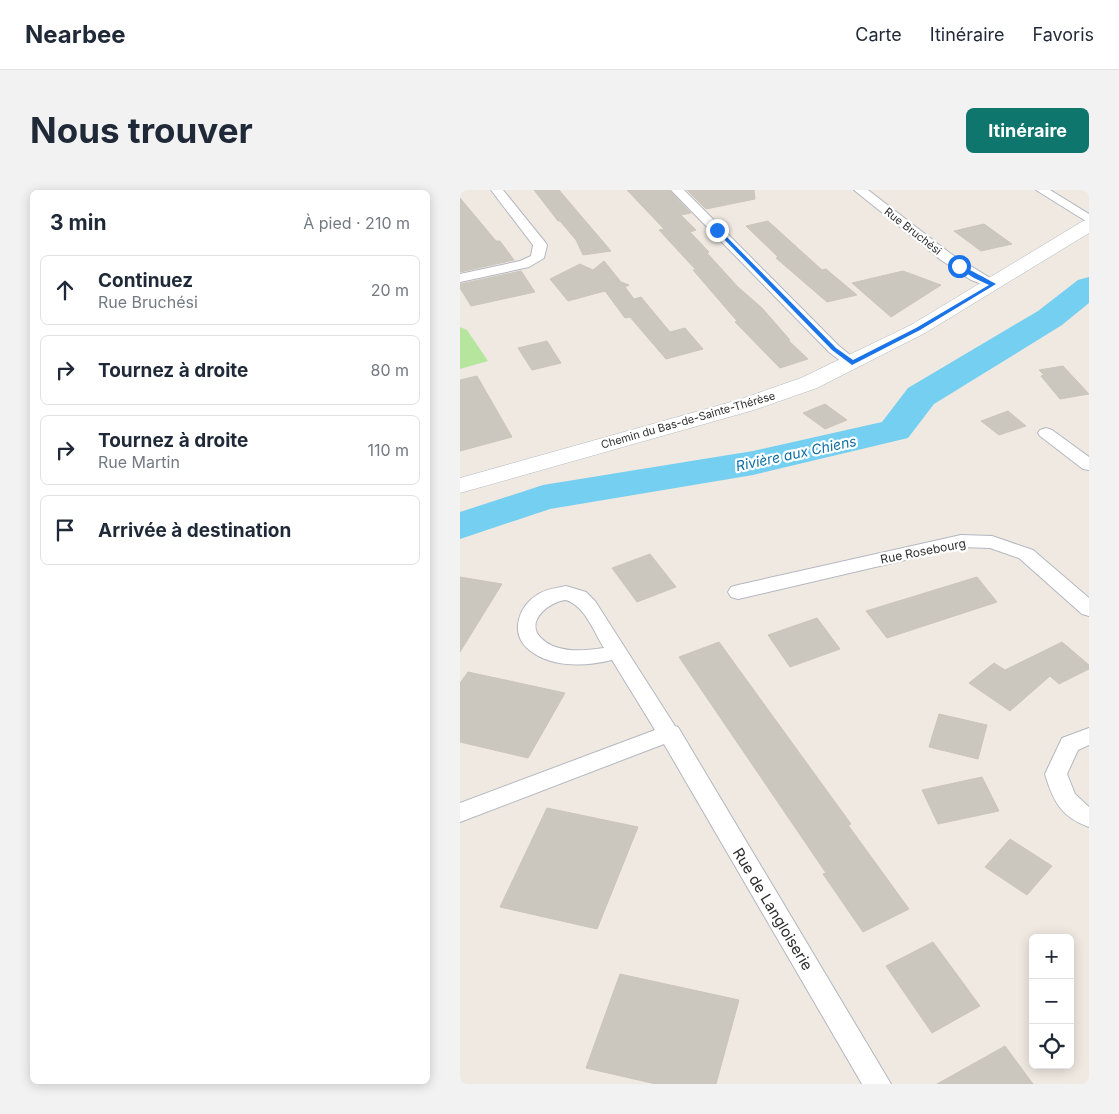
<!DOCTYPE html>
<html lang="fr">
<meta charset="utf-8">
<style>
body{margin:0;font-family:Inter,sans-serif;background:#f2f2f3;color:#1f2937}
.controls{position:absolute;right:15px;bottom:15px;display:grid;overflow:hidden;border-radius:8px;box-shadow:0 2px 12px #0003}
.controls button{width:45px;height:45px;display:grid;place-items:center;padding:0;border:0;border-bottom:1px solid #e0e1e3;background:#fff;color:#1f2937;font:25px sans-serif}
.stop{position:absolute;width:15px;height:15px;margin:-11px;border:4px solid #1a73e8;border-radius:50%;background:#fff}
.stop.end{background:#1a73e8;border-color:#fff;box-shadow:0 1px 5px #0008}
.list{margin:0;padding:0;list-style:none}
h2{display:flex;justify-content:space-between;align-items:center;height:65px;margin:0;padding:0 20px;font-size:21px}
h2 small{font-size:16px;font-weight:400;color:#747a83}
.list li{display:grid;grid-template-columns:32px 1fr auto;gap:15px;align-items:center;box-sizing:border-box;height:70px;margin:0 10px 10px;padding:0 10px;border:1px solid #e0e1e3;border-radius:8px}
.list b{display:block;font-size:19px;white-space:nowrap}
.list p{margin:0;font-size:16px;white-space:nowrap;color:#747a83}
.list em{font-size:16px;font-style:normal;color:#747a83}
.icon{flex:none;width:28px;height:28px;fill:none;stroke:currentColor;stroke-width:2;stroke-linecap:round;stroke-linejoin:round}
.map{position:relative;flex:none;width:629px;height:894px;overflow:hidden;border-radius:8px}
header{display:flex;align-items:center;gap:30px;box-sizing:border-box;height:70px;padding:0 25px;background:#fff;border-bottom:1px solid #e0e1e3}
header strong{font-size:24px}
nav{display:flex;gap:28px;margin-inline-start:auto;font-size:18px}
.intro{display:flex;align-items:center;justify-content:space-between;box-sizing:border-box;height:120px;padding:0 30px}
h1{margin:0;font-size:35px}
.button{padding:12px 22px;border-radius:8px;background:#0f766e;color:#fff;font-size:18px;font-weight:700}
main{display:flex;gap:30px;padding:0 30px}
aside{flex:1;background:#fff;border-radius:8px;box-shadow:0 2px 12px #0003}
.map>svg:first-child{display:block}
.green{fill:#b6e59e}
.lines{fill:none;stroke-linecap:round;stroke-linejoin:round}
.river{fill:#75cff0;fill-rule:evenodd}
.building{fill:#cbc7bf;stroke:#cbc5ba}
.street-casing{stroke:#b4b7c1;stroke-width:2}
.secondary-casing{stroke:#b4b7c1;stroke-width:1}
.street{fill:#fff;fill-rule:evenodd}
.secondary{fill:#fff;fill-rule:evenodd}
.route{fill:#1a73e8}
.labels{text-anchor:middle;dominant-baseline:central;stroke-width:4.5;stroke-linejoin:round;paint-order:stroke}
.far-street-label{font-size:11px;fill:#2e2e2e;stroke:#fff}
.street-label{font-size:12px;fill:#2e2e2e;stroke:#fff}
.water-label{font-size:14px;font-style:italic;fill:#0d6fa3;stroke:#fff}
.near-street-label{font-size:15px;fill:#2e2e2e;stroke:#fff}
</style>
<header>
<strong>Nearbee</strong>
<nav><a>Carte</a><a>Itinéraire</a><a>Favoris</a></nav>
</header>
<div class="intro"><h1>Nous trouver</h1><a class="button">Itinéraire</a></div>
<main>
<aside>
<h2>3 min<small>À pied · 210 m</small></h2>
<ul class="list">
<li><svg class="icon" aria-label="ahead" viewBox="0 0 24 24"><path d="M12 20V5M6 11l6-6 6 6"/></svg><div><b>Continuez</b><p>Rue Bruchési</p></div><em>20 m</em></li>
<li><svg class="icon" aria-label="right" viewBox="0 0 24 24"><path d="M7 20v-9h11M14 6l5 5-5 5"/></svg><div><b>Tournez à droite</b></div><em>80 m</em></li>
<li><svg class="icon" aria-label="right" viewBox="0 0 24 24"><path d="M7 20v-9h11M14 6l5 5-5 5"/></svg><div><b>Tournez à droite</b><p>Rue Martin</p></div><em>110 m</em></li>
<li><svg class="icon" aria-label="arrive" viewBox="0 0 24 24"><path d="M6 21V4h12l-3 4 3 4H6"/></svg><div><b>Arrivée à destination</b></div></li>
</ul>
</aside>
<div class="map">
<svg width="629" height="894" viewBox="0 0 629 894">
<rect width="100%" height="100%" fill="#efe9e1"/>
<polygon class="green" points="0,137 7,140 28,171 0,179"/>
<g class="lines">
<polygon class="river" points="629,87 629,113 602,135 474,214 448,248 293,285 90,319 0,349 0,322 83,295 293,261 422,232 448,198 578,121 618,90"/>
</g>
<g class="building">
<polygon points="74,0 99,0 151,61 123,65 116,50 100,31 98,31"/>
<polygon points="167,0 209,0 231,23 221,25 236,40 230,42 249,62 247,63 278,97 302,118 330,150 328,150 348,169 320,178 275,132 277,131 233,80 236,80 199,40 204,39"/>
<polygon points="227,0 294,0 295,9 246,19"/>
<polygon points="0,8 36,51 40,51 54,70 0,82"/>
<polygon points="308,31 362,80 366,79 397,105 367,112 316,68 318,67 286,36"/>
<polygon points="524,34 552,54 521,61 494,41"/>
<polygon points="144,71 161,92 169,95 165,97 174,109 181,107 210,142 225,138 243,159 206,169 170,127 165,128 145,101 108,111 90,89 120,74 133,80"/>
<polygon points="61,81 75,102 11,116 0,98 0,94"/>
<polygon points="443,81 481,95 431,127 392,93"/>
<polygon points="87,151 101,173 72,180 58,158"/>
<polygon points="603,176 629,204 600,209 581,186 584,185 579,180"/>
<polygon points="17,186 52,247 0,261 0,190"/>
<polygon points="365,214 387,230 365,239 343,223"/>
<polygon points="548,221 566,236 539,245 521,231"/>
<polygon points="190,364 216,397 177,412 152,378"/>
<polygon points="0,387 42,394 0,462"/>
<polygon points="517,387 537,412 427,448 406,421"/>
<polygon points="357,428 380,459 330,477 308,445"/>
<polygon points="259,452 391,634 388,635 449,719 403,742 363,684 366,683 219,467"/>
<polygon points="602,452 629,475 629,479 599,494 590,486 550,521 509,493 534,473 545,480"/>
<polygon points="8,482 105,503 68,568 0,552 0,493"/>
<polygon points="479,524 527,535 518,569 469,557"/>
<polygon points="522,587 539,621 478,634 462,600"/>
<polygon points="87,618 178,637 137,739 40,717"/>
<polygon points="550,649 592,676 567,705 525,677"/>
<polygon points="473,752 520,816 472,843 426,776"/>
<polygon points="160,784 279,810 256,894 196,894 126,878"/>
<polygon points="545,856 573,894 477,894"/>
</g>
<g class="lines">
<g class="street-casing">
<g id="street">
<polygon points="31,0 43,0 85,52 87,55 84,68 69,77 0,92 0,84 60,71 71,66 73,55"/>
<polygon points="211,0 224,0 379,156 400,173 397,176 387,176 369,162"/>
<polygon points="394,0 408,0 491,64 540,94 533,98 511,90 481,70"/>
<polygon points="576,0 590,0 629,24 629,33"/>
<polygon points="586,238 592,240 629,267 629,280 623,279 580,246 578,243 580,240"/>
<polygon points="501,345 532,346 573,360 629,408 629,426 622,424 559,368 530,358 501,357 278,409 271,407 268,402 271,397 278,395"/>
<path d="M106,396L126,402L135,411L215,536L218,537L431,894H402L204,554L0,632V613L195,540L152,470C124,477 89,478 67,458C50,442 59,416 77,405C86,399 96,398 106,396ZM106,410C125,416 134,442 144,458C124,461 95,464 80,447C65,430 91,411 106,410Z"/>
<path d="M629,538V555L618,560L607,584L615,604L629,617V637C601,627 593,611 585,584L602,548Z"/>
</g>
</g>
<g class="secondary-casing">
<polygon id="secondary" points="629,30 629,43 465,143 357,198 294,220 0,303 0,288 278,210 341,188 451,135 623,31"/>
</g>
<use href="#street" class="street"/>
<use href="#secondary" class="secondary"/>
</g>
<path class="route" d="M256,39H259L376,158L393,170L456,138L529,95L514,88L497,77V74C501,75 531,91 536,94L460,140L392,175L372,160L256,41Z"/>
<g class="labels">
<g class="far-street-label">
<text transform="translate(453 41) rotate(38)">Rue Bruchési</text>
<text transform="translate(228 230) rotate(-16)">Chemin du Bas-de-Sainte-Thérèse</text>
</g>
<g class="street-label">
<text transform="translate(463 361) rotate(-11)">Rue Rosebourg</text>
</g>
<g class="water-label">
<text transform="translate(336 263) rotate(-12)">Rivière aux Chiens</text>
</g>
<g class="near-street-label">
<text transform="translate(313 719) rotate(59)">Rue de Langloiserie</text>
</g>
</g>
</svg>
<div class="controls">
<button>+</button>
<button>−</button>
<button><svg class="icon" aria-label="locate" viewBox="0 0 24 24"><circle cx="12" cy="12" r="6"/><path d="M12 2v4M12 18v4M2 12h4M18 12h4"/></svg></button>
</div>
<div class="stop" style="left:499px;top:76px"></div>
<div class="stop end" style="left:257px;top:40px"></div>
</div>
</main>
